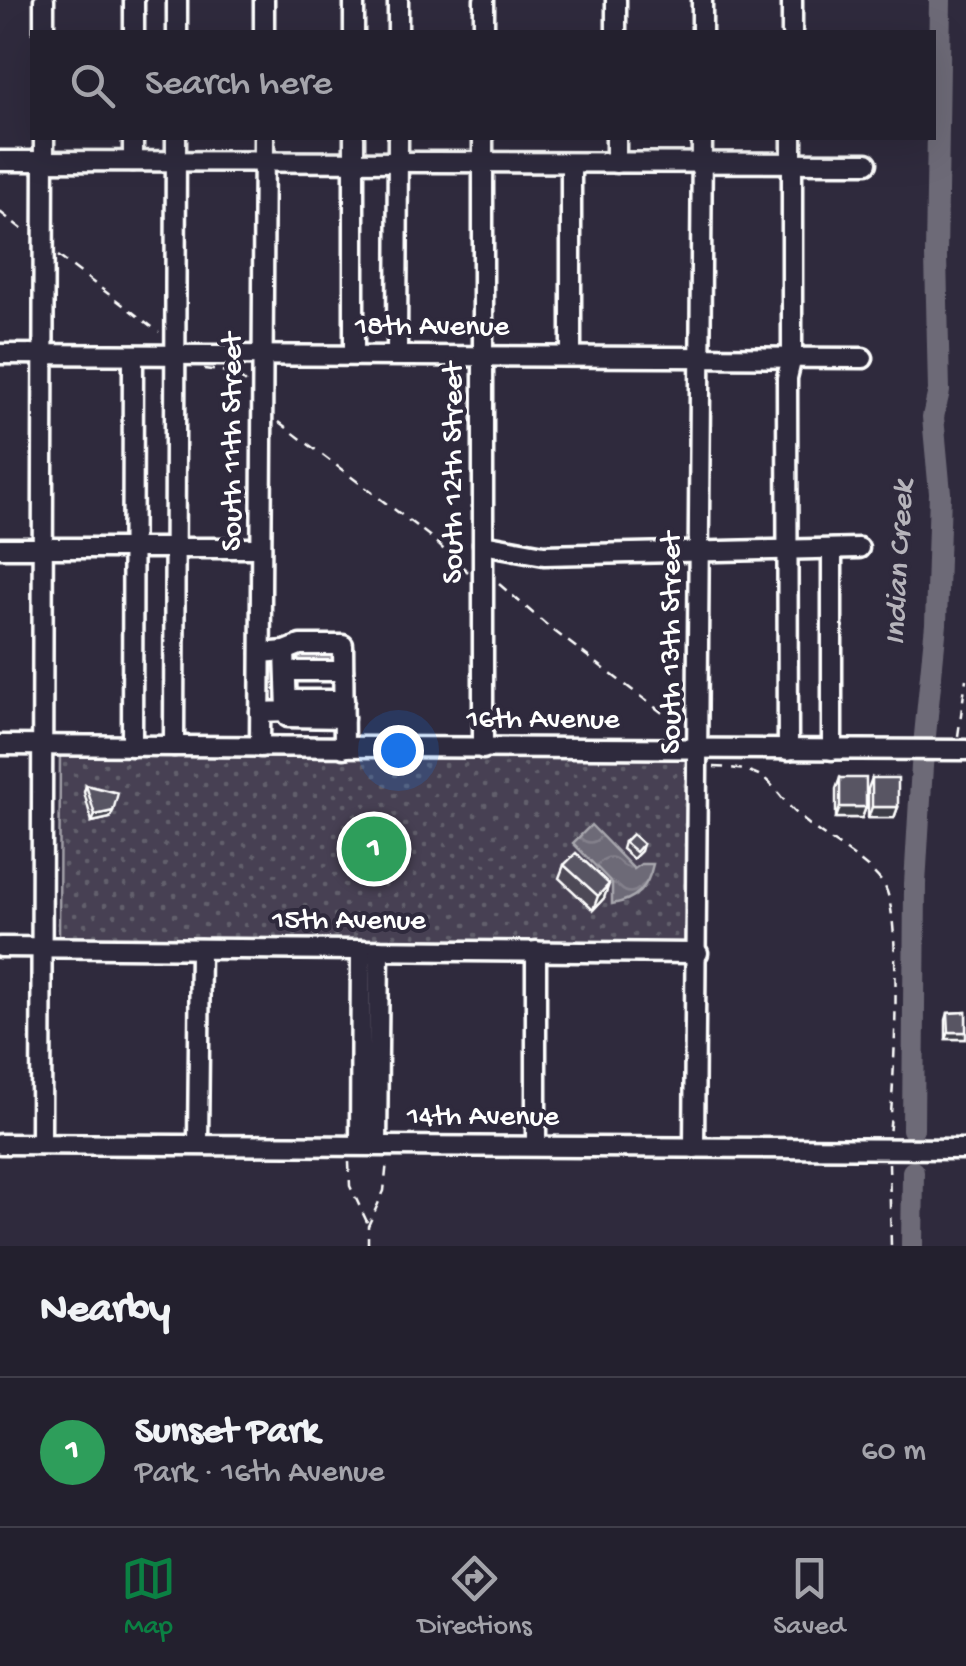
<!DOCTYPE html>
<meta charset="utf-8">
<style>
body{margin:0;font-family:"Gochi Hand",sans-serif;background:#2b2836;color:#f1f3f6}
.you{position:absolute;left:398px;top:750px;width:35px;height:35px;margin:-25px;border:8px solid #fff;border-radius:50%;background:#1a73e8;box-shadow:0 0 0 15px #1a73e833}
.badge{display:grid;place-items:center;width:65px;height:65px;border-radius:50%;background:#0b8043;color:#fff;font-size:32px;font-weight:700}
.pin{position:absolute;translate:-50% -50%;border:5px solid #fff;box-shadow:0 2px 10px #0006}
.list{margin:0;padding:0;list-style:none}
h2{display:flex;justify-content:space-between;align-items:center;height:130px;margin:0;padding:0 40px;font-size:42px}
h2 small{font-size:32px;font-weight:400;color:#a3a3aa}
.list li{display:grid;grid-template-columns:65px 1fr auto;gap:30px;align-items:center;box-sizing:border-box;height:150px;padding:0 40px;border-top:2px solid #403e4a}
.list b{display:block;font-size:38px;white-space:nowrap}
.list p{margin:0;font-size:32px;white-space:nowrap;color:#a3a3aa}
.list em{font-size:32px;font-style:normal;color:#a3a3aa}
.icon{flex:none;width:55px;height:55px;fill:none;stroke:currentColor;stroke-width:2;stroke-linecap:round;stroke-linejoin:round}
.map{position:relative;flex:none;width:966px;height:1246px;overflow:hidden}
.search{position:absolute;background:#23202e;box-shadow:0 10px 40px #0002;left:30px;right:30px;top:30px;height:110px;display:flex;align-items:center;gap:25px;box-sizing:border-box;padding:0 35px;border-radius:0px;color:#a3a3aa;font-size:38px}
.sheet{height:280px;background:#23202e}
nav{display:flex;justify-content:space-around;align-items:center;box-sizing:border-box;height:140px;border-top:2px solid #403e4a;background:#23202e;font-size:28px;color:#a3a3aa}
nav a{display:grid;justify-items:center;gap:5px}
nav .on{color:#0b8043}
.map>svg:first-child{display:block}
.park{fill:url(#park-dots);stroke:#a2a0a8;stroke-width:2.5}
.water{fill:url(#water-waves);stroke:#a7a6ad;stroke-width:2.5}
.lines{fill:none;stroke-linecap:round;stroke-linejoin:round}
.river{stroke:#6d6a77;stroke-width:22}
.minor-casing{stroke:#fff;stroke-width:25}
.path{stroke:#fff;stroke-width:2.5;stroke-dasharray:10 8;stroke-linecap:butt}
.minor{stroke:#2f2a3d;stroke-width:18}
.wall{fill:#4d4956;stroke:#fff;stroke-width:2.5}
.shaded-wall{fill:#3e3c46;stroke:#fff;stroke-width:2.5}
.building{fill:#595564;stroke:#fff;stroke-width:2.5}
.labels{text-anchor:middle;dominant-baseline:central;stroke-width:8;stroke-linejoin:round;paint-order:stroke}
.street-label{font-size:30px;fill:#fff;stroke:#2f2a3d}
.water-label{font-size:32px;font-style:italic;fill:#b6b4bb;stroke:#2f2a3d}
</style>
<div class="map">
<svg width="966" height="1246" viewBox="0 0 966 1246">
<defs>
<pattern id="park-dots" width="8" height="8" patternUnits="userSpaceOnUse" patternTransform="scale(2.5)"><rect width="8" height="8" fill="#464152"/><path d="M2 2h.1M6 6h.1" fill="none" stroke="#625e6c" stroke-width="1.8" stroke-linecap="round"/></pattern>
<pattern id="water-waves" width="16" height="10" patternUnits="userSpaceOnUse" patternTransform="scale(2.5)"><rect width="16" height="10" fill="#6d6a77"/><path d="M0 5q4-4 8 0t8 0" fill="none" stroke="#83808b"/></pattern>
</defs>
<rect width="100%" height="100%" fill="#2f2a3d"/>
<filter id="ink" filterUnits="userSpaceOnUse"><feTurbulence type="fractalNoise" baseFrequency=".01" numOctaves="2"/><feDisplacementMap in="SourceGraphic" scale="20" xChannelSelector="R" yChannelSelector="G"/><feConvolveMatrix kernelMatrix="1 2 1 2 8 2 1 2 1" color-interpolation-filters="sRGB"/></filter>
<g filter="url(#ink)">
<polygon class="park" points="60,746 247,747 260,757 690,759 687,944 59,938"/>
<path class="water" d="M591,825L634,869L641,864H653C648,888 636,900 612,904V883L573,843Z"/>
<g class="lines">
<g class="river">
<polyline points="913,1129 915,884 922,766 936,624 940,493 933,417 939,391 936,256 940,0"/>
<polyline points="912,1246 913,1172"/>
</g>
<g class="minor-casing">
<g id="minor">
<polyline points="398,0 398,32"/>
<polyline points="616,0 616,32"/>
<polyline points="44,32 44,0"/>
<polyline points="134,32 134,0"/>
<polyline points="177,32 177,0"/>
<polyline points="264,32 264,0"/>
<polyline points="354,32 354,0"/>
<polyline points="484,32 484,0"/>
<polyline points="702,32 702,0"/>
<polyline points="792,32 792,0"/>
<polyline points="616,138 616,163"/>
<polyline points="0,161 867,163"/>
<polyline points="133,161 133,138"/>
<polyline points="571,163 571,356"/>
<polyline points="0,354 863,358"/>
<polyline points="354,355 354,138"/>
<polyline points="397,355 398,138"/>
<polyline points="483,544 544,555 859,548"/>
<polyline points="0,548 261,548"/>
<polyline points="261,653 285,651 300,645 343,645 344,748"/>
<polyline points="286,671 343,671"/>
<polyline points="287,700 344,700"/>
<polyline points="287,711 288,717 344,718"/>
<polyline points="260,712 287,711 285,651"/>
<polyline points="0,745 966,750"/>
<polyline points="132,746 133,355"/>
<polyline points="174,746 176,138"/>
<polyline points="260,747 264,138"/>
<polyline points="483,749 483,138"/>
<polyline points="788,750 787,378 792,357 792,138"/>
<polyline points="832,750 832,549"/>
<polyline points="0,947 698,953"/>
<polyline points="536,951 536,1146"/>
<polyline points="0,1144 966,1149"/>
<polyline points="41,1144 44,138"/>
<polyline points="198,1144 200,949"/>
<polyline points="360,1145 361,950"/>
<polyline points="377,1145 379,950"/>
<polyline points="694,1148 702,138"/>
</g>
</g>
<g class="path">
<polyline points="0,212 27,233"/>
<polyline points="58,256 159,332"/>
<polyline points="204,369 235,373 246,383"/>
<polyline points="279,422 428,535 468,572"/>
<polyline points="499,584 549,627 681,727"/>
<polyline points="958,736 966,679"/>
<path d="M714,767C779,769 764,787 806,822C828,841 868,861 884,885C903,915 894,1092 889,1135"/>
<polyline points="349,1162 350,1186 368,1224"/>
<polyline points="889,1163 891,1246"/>
<polyline points="368,1246 368,1226 384,1191 387,1161"/>
</g>
<use href="#minor" class="minor"/>
</g>
<g class="wall">
<polygon points="840,778 866,807 862,818 836,818 836,789"/>
<polygon points="872,778 898,807 894,818 868,818 868,789"/>
<polygon points="86,785 110,818 92,822 84,792"/>
<polygon points="624,842 643,844 641,851 633,859 622,849"/>
<polygon points="564,865 604,898 593,910 559,878"/>
<polygon points="966,1012 966,1039 946,1039 946,1020 948,1013"/>
</g>
<g class="shaded-wall">
<polygon points="840,807 866,807 862,818 836,818"/>
<polygon points="872,807 898,807 894,818 868,818"/>
<polygon points="113,811 110,818 92,822 95,815"/>
<polygon points="609,884 604,898 593,910 598,896"/>
<polygon points="949,1032 966,1032 966,1039 946,1039"/>
</g>
<g class="building">
<rect x="840" y="778" width="26" height="29"/>
<rect x="872" y="778" width="26" height="29"/>
<polygon points="86,785 118,793 113,811 95,815"/>
<polygon points="632,834 643,844 636,852 624,842"/>
<polygon points="576,853 609,884 598,896 564,865"/>
<polygon points="966,1012 966,1032 949,1032 948,1013"/>
</g>
</g>
<g class="labels">
<g class="street-label">
<text x="432" y="328">18th Avenue</text>
<text transform="translate(234 442) rotate(-90)">South 11th Street</text>
<text transform="translate(455 473) rotate(-90)">South 12th Street</text>
<text transform="translate(673 643) rotate(-90)">South 13th Street</text>
<text x="543" y="721">16th Avenue</text>
<text x="349" y="922">15th Avenue</text>
<text x="483" y="1118">14th Avenue</text>
</g>
<g class="water-label">
<text transform="translate(901 563) rotate(-87)">Indian Creek</text>
</g>
</g>
</svg>
<div class="you"></div>
<div class="pin badge" style="left:374px;top:849px;background:#2e9e5b">1</div>
<div class="search"><svg class="icon" aria-label="search" viewBox="0 0 24 24"><circle cx="10" cy="10" r="6"/><path d="M15 15l6 6"/></svg>Search here</div>
</div>
<section class="sheet">
<h2>Nearby<small></small></h2>
<ul class="list">
<li><span class="badge" style="background:#2e9e5b">1</span><div><b>Sunset Park</b><p>Park · 16th Avenue</p></div><em>60 m</em></li>
</ul>
</section>
<nav>
<a class="on"><svg class="icon" aria-label="map" viewBox="0 0 24 24"><path d="M3 6l6-2 6 2 6-2v14l-6 2-6-2-6 2zM9 4v14M15 6v14"/></svg>Map</a>
<a><svg class="icon" aria-label="directions" viewBox="0 0 24 24"><path d="M12 3l9 9-9 9-9-9zM9 14v-3h6M13 9l2 2-2 2"/></svg>Directions</a>
<a><svg class="icon" aria-label="saved" viewBox="0 0 24 24"><path d="M7 4h10v16l-5-4-5 4z"/></svg>Saved</a>
</nav>
